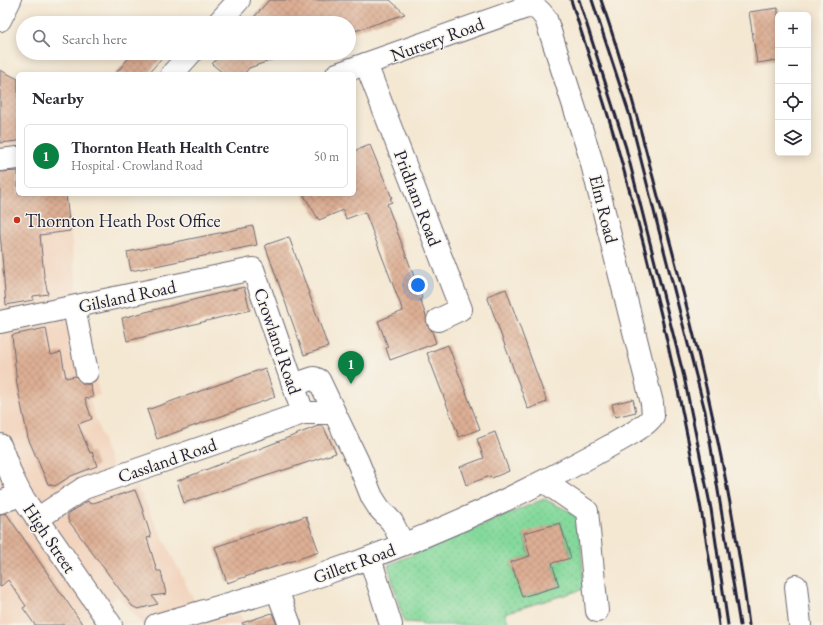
<!DOCTYPE html>
<meta charset="utf-8">
<style>
body{margin:0;font-family:"EB Garamond",serif;background:#f7f7f7;color:#2b2b33}
.controls{position:absolute;right:12px;top:12px;display:grid;overflow:hidden;border-radius:6px;box-shadow:0 2px 10px #0003}
.controls button{width:36px;height:36px;display:grid;place-items:center;padding:0;border:0;border-bottom:1px solid #e1e1e2;background:#fff;color:#2b2b33;font:20px sans-serif}
.you{position:absolute;left:418px;top:285px;width:14px;height:14px;margin:-10px;border:3px solid #fff;border-radius:50%;background:#1a73e8;box-shadow:0 0 0 6px #1a73e833}
.badge{display:grid;place-items:center;width:26px;height:26px;border-radius:50%;background:#0b8043;color:#fff;font-size:13px;font-weight:700}
.pin{position:absolute;translate:-50% -33px;filter:drop-shadow(0 1px 2px #0008)}
.pin::after{content:'';position:absolute;top:21px;width:14px;height:12px;background:inherit;clip-path:polygon(0 0,100% 0,50% 100%)}
.list{margin:0;padding:0;list-style:none}
h2{display:flex;justify-content:space-between;align-items:center;height:52px;margin:0;padding:0 16px;font-size:17px}
h2 small{font-size:13px;font-weight:400;color:#7c7c81}
.list li{display:grid;grid-template-columns:26px 1fr auto;gap:12px;align-items:center;box-sizing:border-box;height:64px;margin:0 8px 8px;padding:0 8px;border:1px solid #e1e1e2;border-radius:6px}
.list b{display:block;font-size:15px;white-space:nowrap}
.list p{margin:0;font-size:13px;white-space:nowrap;color:#7c7c81}
.list em{font-size:13px;font-style:normal;color:#7c7c81}
.icon{flex:none;width:22px;height:22px;fill:none;stroke:currentColor;stroke-width:2;stroke-linecap:round;stroke-linejoin:round}
.map{position:relative;flex:none;width:823px;height:625px;overflow:hidden}
.search{position:absolute;background:#fff;box-shadow:0 2px 10px #0003;left:16px;top:16px;width:340px;height:44px;display:flex;align-items:center;gap:10px;box-sizing:border-box;padding:0 14px;border-radius:22px;color:#7c7c81;font-size:15px}
.panel{position:absolute;background:#fff;box-shadow:0 2px 10px #0003;left:16px;top:72px;width:340px;height:124px;border-radius:6px}
.map>svg:first-child{display:block}
.built{fill:#f2d4be}
.grass{fill:url(#grass-dots);stroke:#547e6c;fill-rule:evenodd}
.building{fill:url(#building-cross-hatch)}
.lines{fill:none;stroke-linecap:round;stroke-linejoin:round}
.minor-casing{stroke:#6c6770;stroke-width:24}
.major-casing{stroke:#6c6770;stroke-width:24}
.minor{stroke:#fff;stroke-width:22}
.major{stroke:#fff;stroke-width:22}
.rail{stroke:#22223b;stroke-width:3}
.poi-dot{fill:#c8321e;stroke:#f7f3e8;stroke-width:1.5}
.labels{text-anchor:middle;dominant-baseline:central;stroke-width:3;stroke-linejoin:round;paint-order:stroke}
.street-label{font-size:18px;fill:#22223b;stroke:#f7f3e8}
.poi-label{font-size:18px;fill:#22223b;stroke:#f7f3e8;text-anchor:start}
</style>
<div class="map">
<svg width="823" height="625" viewBox="0 0 823 625">
<defs>
<pattern id="grass-dots" width="8" height="8" patternUnits="userSpaceOnUse"><rect width="8" height="8" fill="#85d99c"/><path d="M2 2h.1M6 6h.1" fill="none" stroke="#73ba87" stroke-width="1.8" stroke-linecap="round"/></pattern>
<pattern id="building-cross-hatch" width="8" height="8" patternUnits="userSpaceOnUse"><rect width="8" height="8" fill="#ddaf94"/><path d="M0 0l8 8M0 8l8-8" fill="none" stroke="#bd9680"/></pattern>
</defs>
<rect width="100%" height="100%" fill="#f7f3e8"/>
<filter id="ink" filterUnits="userSpaceOnUse"><feTurbulence type="fractalNoise" baseFrequency=".025" numOctaves="2"/><feDisplacementMap in="SourceGraphic" scale="8" xChannelSelector="R" yChannelSelector="G"/><feConvolveMatrix kernelMatrix="1 2 1 2 8 2 1 2 1" color-interpolation-filters="sRGB"/></filter>
<filter id="wash" filterUnits="userSpaceOnUse"><feTurbulence type="fractalNoise" baseFrequency=".012" numOctaves="4" result="noise"/><feDisplacementMap in="SourceGraphic" scale="16" xChannelSelector="R" yChannelSelector="G"/><feGaussianBlur stdDeviation="0.9" result="paint"/><feColorMatrix in="noise" values="0 0 0 0 0 0 0 0 0 0 0 0 0 0 0 0 0 1.4 0 .05"/><feComposite in="paint" operator="in"/></filter>
<g filter="url(#wash)">
<rect width="100%" height="100%" fill="#f4e8d3"/>
<polygon class="built" points="0,70 18,79 18,194 66,194 81,321 100,395 89,398 120,492 137,486 206,624 240,614 244,625 143,625 118,596 81,623 74,625 0,625"/>
<path class="grass" d="M544,499L579,516L584,589L505,613L509,625H422L421,623L404,622L388,565ZM560,523L571,557L552,563L559,586L522,597L511,562L530,556L524,534Z"/>
<g id="blocks">
<g class="building">
<polygon points="269,0 390,0 405,14 349,33 349,23 249,23"/>
<polygon points="778,8 778,60 757,63 749,12"/>
<polygon points="133,53 166,53 148,74 115,74"/>
<polygon points="222,53 286,53 286,55 249,68 244,74 224,74 212,64"/>
<polygon points="0,70 18,79 18,141 0,143"/>
<polygon points="370,145 392,198 390,198 392,202 387,204 422,298 420,299 426,316 427,325 432,331 436,343 390,360 386,348 388,347 378,321 403,311 365,212 346,219 343,210 319,220 303,194 354,194 354,151"/>
<polygon points="18,171 18,194 66,194 70,231 40,235 44,276 48,294 33,296 33,300 6,305 0,232 0,172"/>
<polygon points="253,226 257,245 131,271 127,252"/>
<polygon points="289,237 328,347 304,355 265,245"/>
<polygon points="244,287 250,310 127,341 122,318"/>
<polygon points="506,289 547,402 528,409 487,296"/>
<polygon points="46,328 51,355 61,352 66,378 75,376 83,384 90,384 93,397 85,399 92,419 78,424 90,453 92,452 97,466 71,476 55,486 48,484 28,438 17,385 12,335"/>
<polygon points="448,345 480,429 459,437 427,353"/>
<polygon points="265,368 275,397 157,439 147,410"/>
<polygon points="633,399 636,412 615,417 612,404"/>
<polygon points="318,426 323,426 336,453 184,503 177,481"/>
<polygon points="495,432 509,471 492,478 490,476 466,485 460,467 484,458 477,439"/>
<polygon points="135,490 142,508 151,537 147,538 157,571 161,571 166,594 152,596 158,604 138,609 132,606 68,520 68,514 88,501 90,504"/>
<polygon points="6,513 83,625 35,625 23,608 26,606 8,580 0,587 0,514"/>
<polygon points="306,516 319,552 227,583 215,547"/>
<polygon points="560,523 571,558 552,563 559,586 522,597 511,562 530,556 524,533"/>
<polygon points="272,613 277,625 243,625 242,623"/>
</g>
</g>
</g>
<g filter="url(#ink)">
<use href="#blocks" fill-opacity="0" stroke="#6c6770" stroke-width="1"/>
<g class="lines">
<g class="minor-casing">
<g id="minor">
<polyline points="218,23 239,0"/>
<polyline points="366,64 461,309 438,320"/>
<polyline points="172,74 191,53"/>
<polyline points="0,160 18,158"/>
<polyline points="74,308 87,372"/>
<polyline points="0,322 253,269 303,413"/>
<polyline points="293,385 314,378 319,380 358,462 372,497 379,508 392,522 403,544"/>
<polyline points="545,482 587,511 597,611"/>
<polyline points="0,502 21,495"/>
<polyline points="37,519 84,488 303,413 334,413"/>
<polyline points="370,558 391,625"/>
<polyline points="796,586 800,625"/>
<polyline points="277,590 290,625"/>
<path d="M156,625C211,609 267,594 321,575C415,543 508,502 595,454C609,446 646,428 653,416L652,403L590,156L546,19C540,10 535,5 524,8L337,74"/>
</g>
</g>
<g class="major-casing">
<g id="major">
<polyline points="0,20 10,0"/>
<polyline points="0,445 12,477 21,495 111,625"/>
</g>
</g>
<use href="#minor" class="minor"/>
<use href="#major" class="major"/>
<g class="rail">
<path d="M571,0C586,47 602,94 616,142C661,300 697,462 719,625"/>
<polyline points="579,0 626,148 684,377 711,509 728,625"/>
<polyline points="592,0 629,113 705,411 740,625"/>
<path d="M601,0C627,74 646,151 666,227C701,358 732,489 749,625"/>
</g>
</g>
</g>
<circle class="poi-dot" cx="17" cy="220" r="4"/>
<g class="labels">
<g class="street-label">
<text transform="translate(437 39) rotate(-20)">Nursery Road</text>
<text transform="translate(418 198) rotate(69)">Pridham Road</text>
<text transform="translate(604 209) rotate(76)">Elm Road</text>
<text transform="translate(127 296) rotate(-12)">Gilsland Road</text>
<text transform="translate(278 341) rotate(71)">Crowland Road</text>
<text transform="translate(167 460) rotate(-19)">Cassland Road</text>
<text transform="translate(50 538) rotate(56)">High Street</text>
<text transform="translate(354 563) rotate(-20)">Gillett Road</text>
</g>
<g class="poi-label">
<text x="25" y="220">Thornton Heath Post Office</text>
</g>
</g>
</svg>
<div class="controls">
<button>+</button>
<button>−</button>
<button><svg class="icon" aria-label="locate" viewBox="0 0 24 24"><circle cx="12" cy="12" r="6"/><path d="M12 2v4M12 18v4M2 12h4M18 12h4"/></svg></button>
<button><svg class="icon" aria-label="layers" viewBox="0 0 24 24"><path d="M12 4l9 5-9 5-9-5zM3 14l9 5 9-5"/></svg></button>
</div>
<div class="you"></div>
<div class="pin badge" style="left:351px;top:384px">1</div>
<div class="search"><svg class="icon" aria-label="search" viewBox="0 0 24 24"><circle cx="10" cy="10" r="6"/><path d="M15 15l6 6"/></svg>Search here</div>
<section class="panel">
<h2>Nearby<small></small></h2>
<ul class="list">
<li><span class="badge">1</span><div><b>Thornton Heath Health Centre</b><p>Hospital · Crowland Road</p></div><em>50 m</em></li>
</ul>
</section>
</div>
